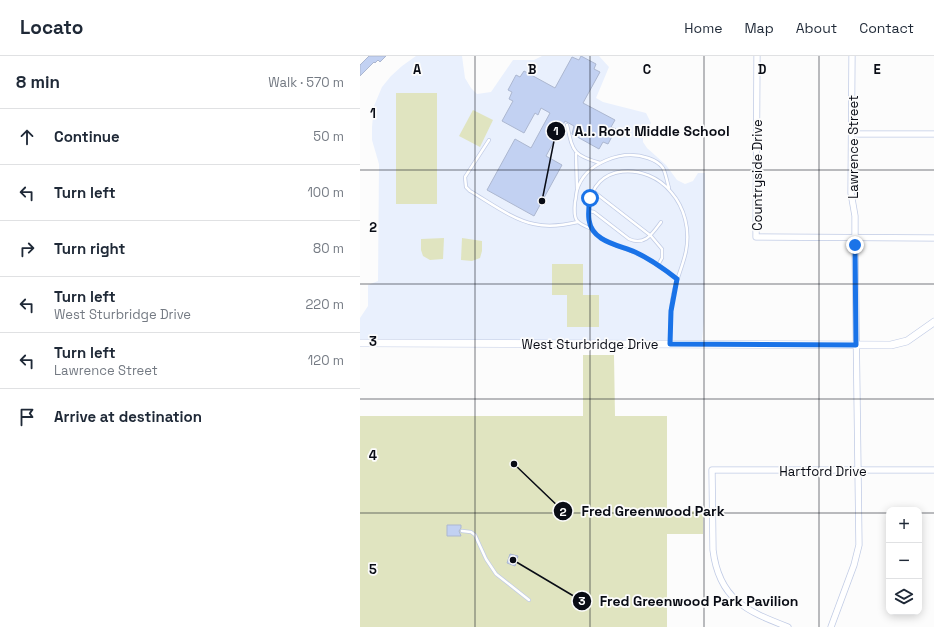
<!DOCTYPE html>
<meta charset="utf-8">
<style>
body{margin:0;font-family:"Space Grotesk",sans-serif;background:#f6f6f7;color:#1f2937}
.controls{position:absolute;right:12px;bottom:12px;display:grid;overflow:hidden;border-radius:8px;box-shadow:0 2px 10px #0003}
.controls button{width:36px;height:36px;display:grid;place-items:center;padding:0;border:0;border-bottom:1px solid #e0e1e3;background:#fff;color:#1f2937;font:20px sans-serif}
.stop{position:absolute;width:12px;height:12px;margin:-9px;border:3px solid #1a73e8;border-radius:50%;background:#fff}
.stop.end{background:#1a73e8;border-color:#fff;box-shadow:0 1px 4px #0008}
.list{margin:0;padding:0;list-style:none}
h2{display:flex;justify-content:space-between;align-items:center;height:52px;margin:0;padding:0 16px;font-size:17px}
h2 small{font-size:13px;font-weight:400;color:#747a83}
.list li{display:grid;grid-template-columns:26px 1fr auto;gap:12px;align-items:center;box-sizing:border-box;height:56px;padding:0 16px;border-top:1px solid #e0e1e3}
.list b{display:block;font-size:15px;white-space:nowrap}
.list p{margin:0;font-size:13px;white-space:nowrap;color:#747a83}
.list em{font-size:13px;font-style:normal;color:#747a83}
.icon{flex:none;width:22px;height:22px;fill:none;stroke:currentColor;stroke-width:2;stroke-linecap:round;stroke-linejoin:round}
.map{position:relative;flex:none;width:574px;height:571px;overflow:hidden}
header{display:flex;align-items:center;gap:24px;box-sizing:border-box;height:56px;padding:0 20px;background:#fff;border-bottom:1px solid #e0e1e3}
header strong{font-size:19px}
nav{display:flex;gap:22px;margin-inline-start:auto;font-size:14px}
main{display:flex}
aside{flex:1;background:#fff}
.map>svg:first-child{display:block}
.built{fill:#e9f0fd}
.green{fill:#e0e4c0}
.building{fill:#c2d1f2;stroke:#acb7d0}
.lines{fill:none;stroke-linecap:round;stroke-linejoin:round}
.service-casing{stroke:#c0cbe5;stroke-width:4}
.minor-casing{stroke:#c0cbe5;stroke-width:7}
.tertiary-casing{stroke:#c0cbe5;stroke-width:8}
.service{stroke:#fff;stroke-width:2.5}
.minor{stroke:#fff;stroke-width:5.5}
.tertiary{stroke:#fff;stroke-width:7}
.route{stroke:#1a73e8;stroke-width:5}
.grid{fill:none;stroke:#090c15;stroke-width:1;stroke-opacity:0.55}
.labels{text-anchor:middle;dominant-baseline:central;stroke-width:3.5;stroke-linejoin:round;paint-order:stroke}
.street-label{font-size:13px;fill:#090c15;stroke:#fcfcfc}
.grid-label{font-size:13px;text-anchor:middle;font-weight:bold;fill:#090c15;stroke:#fcfcfc;stroke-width:3.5;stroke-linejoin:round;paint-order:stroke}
.leader{fill:none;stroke:#090c15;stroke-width:1.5}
.callout-dot{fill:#090c15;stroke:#fcfcfc;stroke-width:1.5}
.mark-label{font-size:12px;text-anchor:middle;font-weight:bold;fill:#fff}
.callout-label{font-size:14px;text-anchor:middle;font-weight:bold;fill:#090c15;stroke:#fcfcfc;stroke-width:3.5;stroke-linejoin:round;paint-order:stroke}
</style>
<header>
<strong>Locato</strong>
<nav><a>Home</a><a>Map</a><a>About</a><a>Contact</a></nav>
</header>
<main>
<aside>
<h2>8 min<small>Walk · 570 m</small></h2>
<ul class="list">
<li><svg class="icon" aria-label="ahead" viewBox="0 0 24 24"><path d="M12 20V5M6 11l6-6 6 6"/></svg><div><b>Continue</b></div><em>50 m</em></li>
<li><svg class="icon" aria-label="left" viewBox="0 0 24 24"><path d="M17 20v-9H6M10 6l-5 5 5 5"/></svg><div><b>Turn left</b></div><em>100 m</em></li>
<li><svg class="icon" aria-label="right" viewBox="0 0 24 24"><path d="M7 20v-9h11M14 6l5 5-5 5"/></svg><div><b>Turn right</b></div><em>80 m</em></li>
<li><svg class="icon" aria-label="left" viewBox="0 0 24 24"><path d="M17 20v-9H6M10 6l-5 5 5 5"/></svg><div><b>Turn left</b><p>West Sturbridge Drive</p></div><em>220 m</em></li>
<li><svg class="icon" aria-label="left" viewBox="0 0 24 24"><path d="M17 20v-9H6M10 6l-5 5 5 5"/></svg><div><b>Turn left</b><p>Lawrence Street</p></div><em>120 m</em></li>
<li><svg class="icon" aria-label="arrive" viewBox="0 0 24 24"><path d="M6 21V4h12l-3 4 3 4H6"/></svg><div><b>Arrive at destination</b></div></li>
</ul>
</aside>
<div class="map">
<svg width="574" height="571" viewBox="0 0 574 571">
<rect width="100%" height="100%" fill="#fcfcfc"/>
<polygon class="built" points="56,0 102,0 105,22 111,32 117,38 131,36 153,4 174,4 182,0 239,0 249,11 236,42 243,46 286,57 291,67 283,80 283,86 287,92 306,109 317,124 325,128 333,125 338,117 345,117 344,265 342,285 0,284 0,262 8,250 8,229 18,225 19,108 12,84 12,71 14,50 22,31 31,20 42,10"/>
<g class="green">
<rect x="36" y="37" width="41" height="111"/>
<polygon points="113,54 133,64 120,91 99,80"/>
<polygon points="84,182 83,203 70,204 63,200 61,194 61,183"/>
<polygon points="102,182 122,185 122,195 120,202 112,205 101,204"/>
<polygon points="192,208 223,208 223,239 239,239 239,271 207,271 207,239 192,239"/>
<polygon points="223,299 254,299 255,360 307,360 307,455 343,455 343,478 307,478 307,571 0,571 0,360 223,360"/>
</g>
<g class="building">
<polygon points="9,0 26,0 20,6 18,4 15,7 14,6 0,20 0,9"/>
<polygon points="221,0 236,8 234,13 240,16 223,47 255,64 251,71 256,73 248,88 243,86 239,93 212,78 214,70 205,65 186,100 202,109 174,160 127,134 155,83 171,92 190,57 181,52 178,59 175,57 164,77 142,65 153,45 149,43 152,36 148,34 156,19 160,21 164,15 195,32 212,1 219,4"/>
<polygon points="87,469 101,469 101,472 99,475 101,480 87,480"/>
<polygon points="150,498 158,500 155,510 147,507"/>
</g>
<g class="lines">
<g class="service-casing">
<g id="service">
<path d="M207,69C213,95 212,99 240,107"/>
<path d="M129,84L105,121L106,131L110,135C129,146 153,164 174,168C187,171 205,169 218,166"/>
<polyline points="216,98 217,133"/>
<polyline points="233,135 291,180 302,193 302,202 298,209"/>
<path d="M229,155L234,156L269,183C285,190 292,178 301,166"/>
<path d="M232,173C216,167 213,165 215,146C216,143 216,138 217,134C225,107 262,93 288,102C294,104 299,106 303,112C306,118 307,126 309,132"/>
<path d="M310,288C310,272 310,255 313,239C316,224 323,210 326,195C330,174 325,152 311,136C287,106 232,106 229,152C229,159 228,166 232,172C242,189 265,191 281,199C294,206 305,214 317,223"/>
<polyline points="102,475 111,476 115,479 126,503 136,518 169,544"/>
</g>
</g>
<g class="minor-casing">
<g id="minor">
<polyline points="397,0 396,181 574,182"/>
<polyline points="492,0 491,137 495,160 495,183"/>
<polyline points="492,78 574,78"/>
<path d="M428,571C386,555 359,543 353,494L352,414H574"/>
<polyline points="471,571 494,509 499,489 495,189"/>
</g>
</g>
<g class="tertiary-casing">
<polyline id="tertiary" points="0,287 531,289 547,285 574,266"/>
</g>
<use href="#service" class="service"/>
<use href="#minor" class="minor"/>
<use href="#tertiary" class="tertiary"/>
</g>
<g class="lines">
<path class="route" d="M230,142C229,149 228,157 229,164C232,186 259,189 275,196C290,203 303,212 317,223L311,255L310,288L496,289L495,189"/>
</g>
<path class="grid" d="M115,0V571M230,0V571M344,0V571M459,0V571M0,114H574M0,228H574M0,343H574M0,457H529M559,457H574"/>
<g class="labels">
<g class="street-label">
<text transform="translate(493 91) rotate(-90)">Lawrence Street</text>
<text transform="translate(397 119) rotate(-90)">Countryside Drive</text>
<text x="230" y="288">West Sturbridge Drive</text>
<text x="463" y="415">Hartford Drive</text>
</g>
</g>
<g class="grid-label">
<text x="57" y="18">A</text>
<text x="172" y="18">B</text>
<text x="287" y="18">C</text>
<text x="402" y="18">D</text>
<text x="517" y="18">E</text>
<text x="13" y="62">1</text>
<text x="13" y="176">2</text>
<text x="13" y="290">3</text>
<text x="13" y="404">4</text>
<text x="13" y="518">5</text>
</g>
<path class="leader" d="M182 145L196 75M154 408L203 455M153 504L222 545"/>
<g class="callout-dot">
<circle cx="182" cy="145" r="4"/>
<circle cx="154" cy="408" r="4"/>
<circle cx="153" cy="504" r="4"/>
<circle cx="196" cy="75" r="10"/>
<circle cx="203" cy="455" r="10"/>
<circle cx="222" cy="545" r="10"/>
</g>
<g class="mark-label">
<text x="196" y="79">1</text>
<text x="203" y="460">2</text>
<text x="222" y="549">3</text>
</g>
<g class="callout-label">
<text x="292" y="80">A.I. Root Middle School</text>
<text x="293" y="460">Fred Greenwood Park</text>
<text x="339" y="550">Fred Greenwood Park Pavilion</text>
</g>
</svg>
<div class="controls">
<button>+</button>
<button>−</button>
<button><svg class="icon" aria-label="layers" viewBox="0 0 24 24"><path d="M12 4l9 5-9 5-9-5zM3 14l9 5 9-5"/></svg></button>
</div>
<div class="stop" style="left:230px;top:142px"></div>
<div class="stop end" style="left:495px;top:189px"></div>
</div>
</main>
